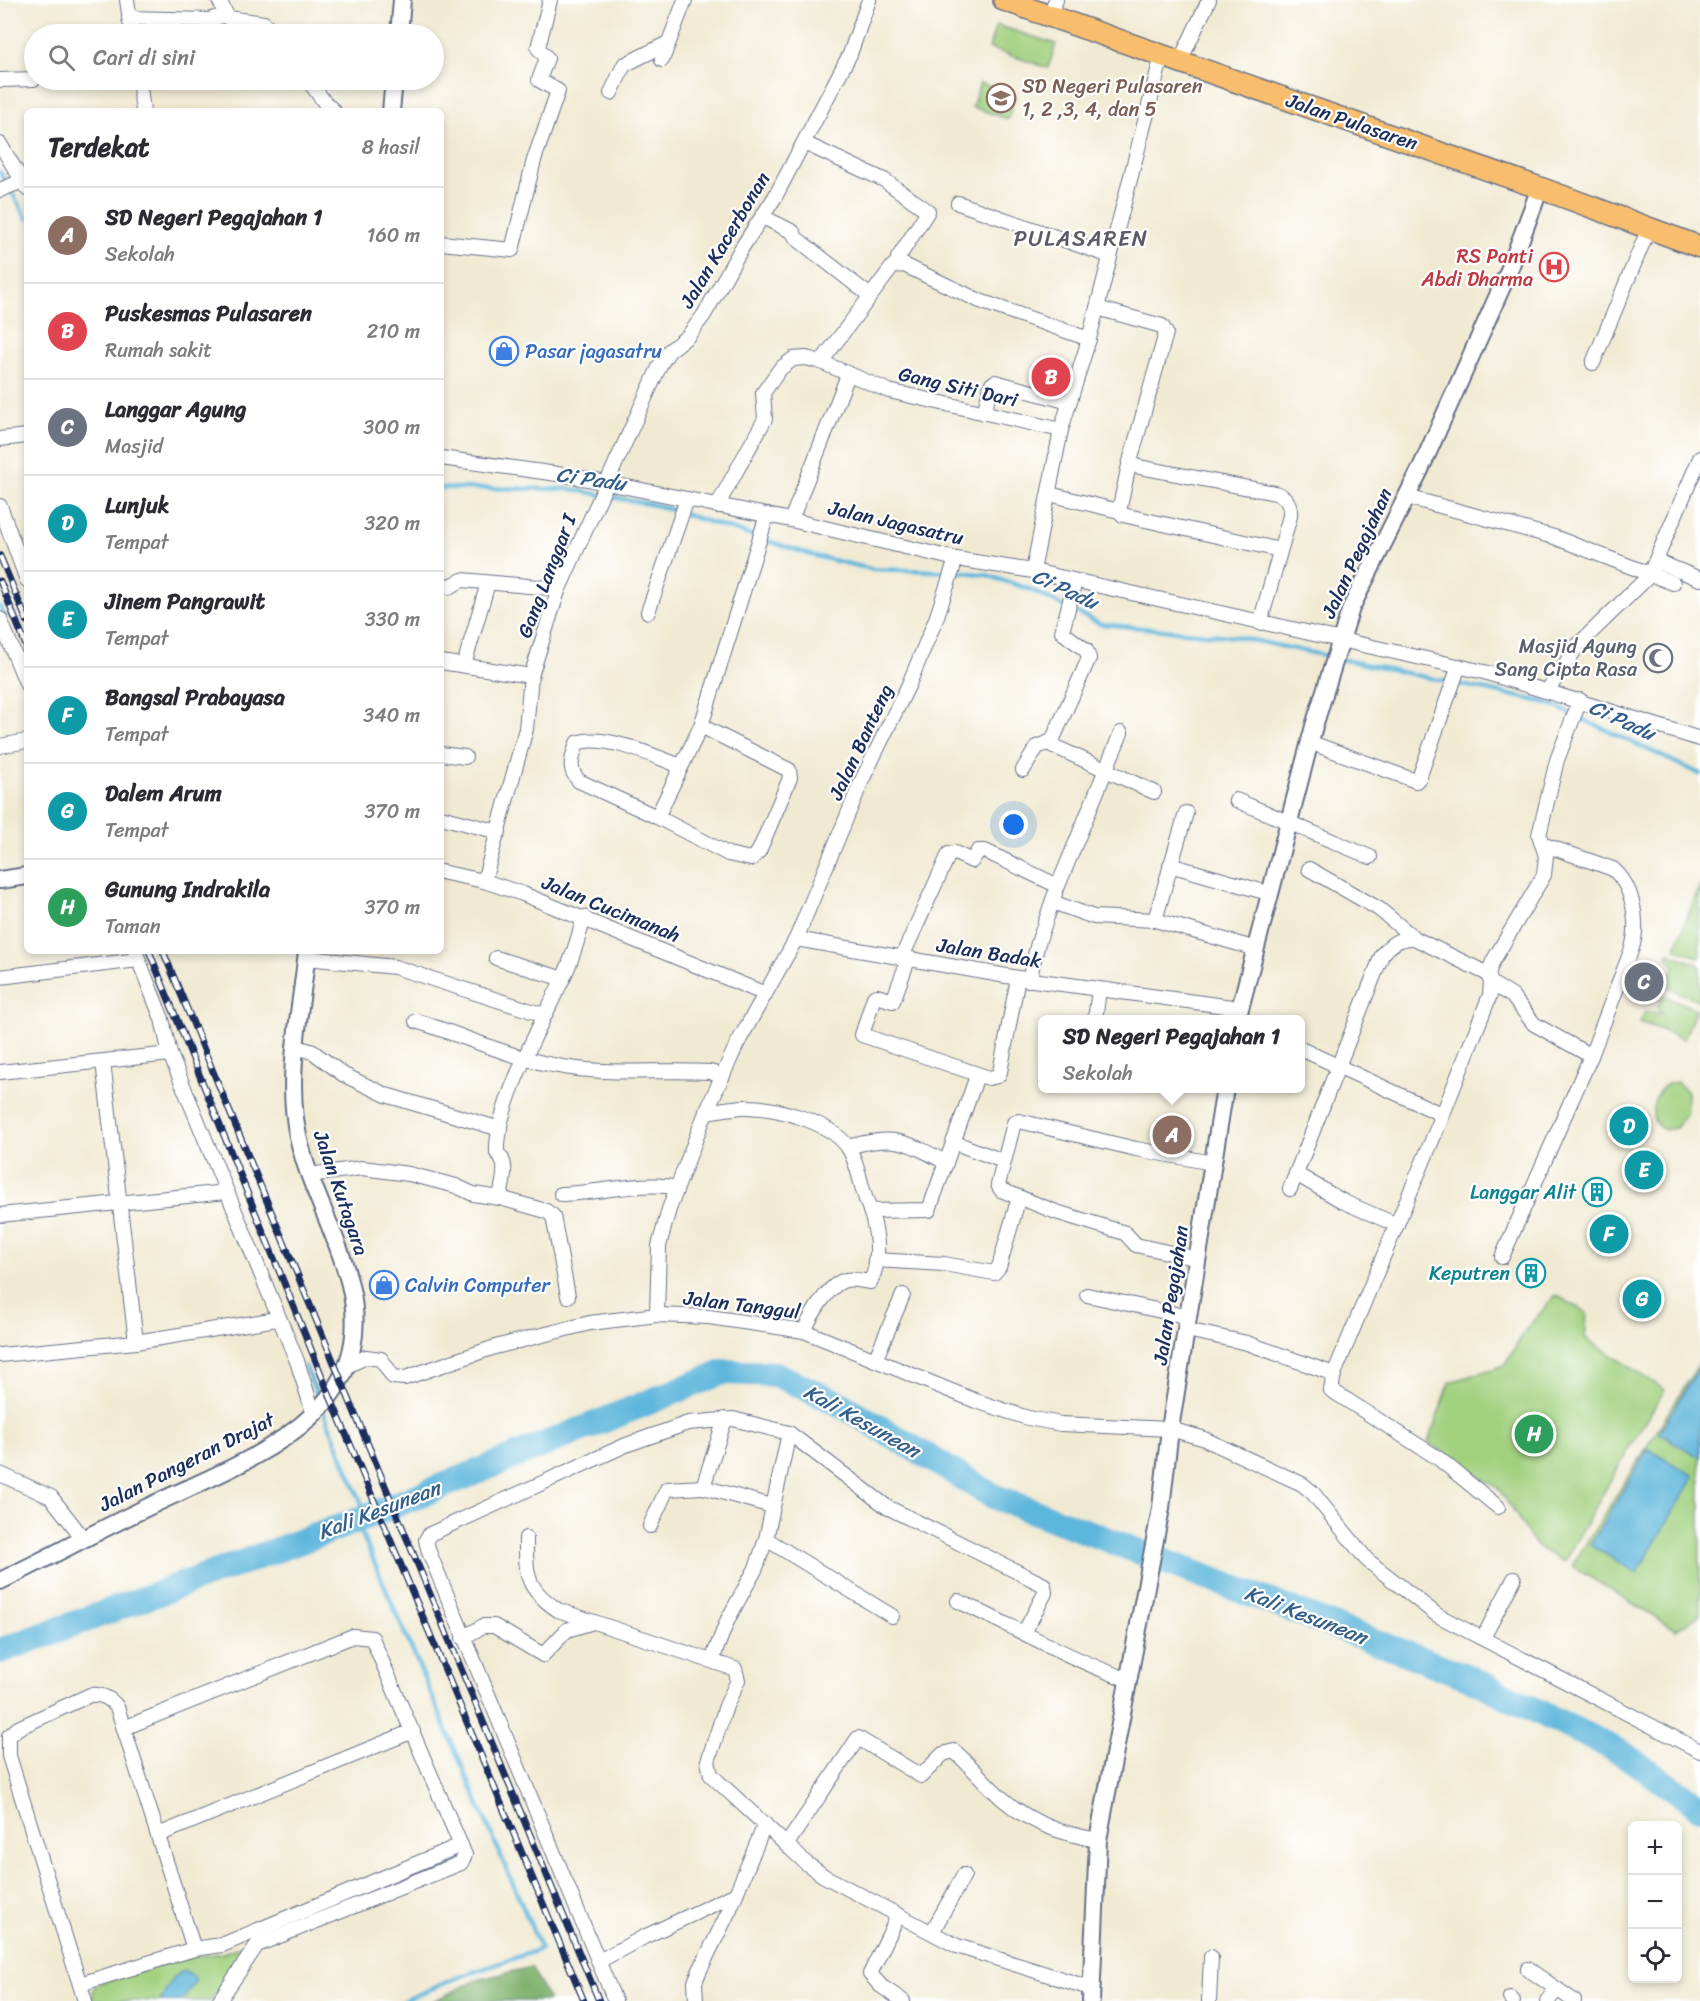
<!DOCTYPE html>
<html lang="id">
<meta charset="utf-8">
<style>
body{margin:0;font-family:Sriracha,sans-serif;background:#f2f2f3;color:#2b2b33}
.controls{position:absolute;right:18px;bottom:18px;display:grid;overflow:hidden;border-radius:9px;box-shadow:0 3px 9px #0003}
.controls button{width:54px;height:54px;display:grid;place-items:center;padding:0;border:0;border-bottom:2px solid #e1e1e2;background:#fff;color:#2b2b33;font:30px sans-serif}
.you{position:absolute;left:1014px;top:825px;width:21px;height:21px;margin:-15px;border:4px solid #fff;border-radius:50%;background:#1a73e8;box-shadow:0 0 0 9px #1a73e833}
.badge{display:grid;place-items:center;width:39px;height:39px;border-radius:50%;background:#1f6fb2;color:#fff;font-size:20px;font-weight:700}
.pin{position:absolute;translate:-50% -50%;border:3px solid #fff;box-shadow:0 2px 6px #0006}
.popup{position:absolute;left:1038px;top:1015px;width:267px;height:78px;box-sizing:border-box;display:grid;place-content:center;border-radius:9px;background:#fff;filter:drop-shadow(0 2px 4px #0005);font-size:20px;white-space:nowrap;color:#7c7c81}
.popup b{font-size:22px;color:#2b2b33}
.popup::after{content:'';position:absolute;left:50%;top:100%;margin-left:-12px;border:12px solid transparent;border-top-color:#fff}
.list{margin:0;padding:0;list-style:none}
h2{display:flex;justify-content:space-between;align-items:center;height:78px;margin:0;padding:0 24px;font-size:26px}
h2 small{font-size:20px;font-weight:400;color:#7c7c81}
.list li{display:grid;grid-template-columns:39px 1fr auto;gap:18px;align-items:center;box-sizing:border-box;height:96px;padding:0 24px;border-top:2px solid #e1e1e2}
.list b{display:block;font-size:22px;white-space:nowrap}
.list p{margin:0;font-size:20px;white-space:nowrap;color:#7c7c81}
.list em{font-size:20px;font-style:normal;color:#7c7c81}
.icon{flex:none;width:33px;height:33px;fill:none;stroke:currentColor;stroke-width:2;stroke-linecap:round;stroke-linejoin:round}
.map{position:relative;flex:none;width:1700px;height:2001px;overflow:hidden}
.search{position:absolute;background:#fff;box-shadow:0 3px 9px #0003;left:24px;top:24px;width:420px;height:66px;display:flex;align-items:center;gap:15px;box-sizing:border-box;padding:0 21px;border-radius:33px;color:#7c7c81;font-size:22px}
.panel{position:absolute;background:#fff;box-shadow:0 3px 9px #0003;left:24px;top:108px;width:420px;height:846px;border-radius:9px}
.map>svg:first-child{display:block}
.green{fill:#a1d07e;stroke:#5e806e;stroke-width:1.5}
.forest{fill:#80b26d;stroke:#4e7066;stroke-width:1.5}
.water{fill:#5db6db;stroke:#3c729c;stroke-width:1.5}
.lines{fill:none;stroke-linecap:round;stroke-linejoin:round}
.stream{stroke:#5db6db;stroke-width:4.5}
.river{stroke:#5db6db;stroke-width:26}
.minor-casing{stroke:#667087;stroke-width:16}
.tertiary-casing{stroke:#667087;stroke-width:20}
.primary-casing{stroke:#667087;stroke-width:24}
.minor{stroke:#fff;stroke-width:14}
.tertiary{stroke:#fff;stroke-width:16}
.primary{stroke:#f9be6d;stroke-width:21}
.rail-casing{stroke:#1b2f5e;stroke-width:7}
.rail{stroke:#fff;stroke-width:4.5;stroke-dasharray:14;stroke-linecap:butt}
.labels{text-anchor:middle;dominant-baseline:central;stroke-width:4.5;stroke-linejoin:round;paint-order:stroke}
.education-label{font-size:20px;fill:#785e54;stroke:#fff;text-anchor:start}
.street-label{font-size:20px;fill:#1b2f5e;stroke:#fff}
.health-label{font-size:20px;fill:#be3a42;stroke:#fff;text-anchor:end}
.shop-label{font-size:20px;fill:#366cbe;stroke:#fff;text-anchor:start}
.worship-label{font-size:20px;fill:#5b616d;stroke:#fff;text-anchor:end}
.culture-label{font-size:20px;fill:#0d838f;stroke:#fff;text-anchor:end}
.water-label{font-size:21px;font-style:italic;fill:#325e8a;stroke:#fff}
.quarter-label{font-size:22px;letter-spacing:1.5px;fill:#605965;stroke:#fff}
</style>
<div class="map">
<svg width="1700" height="2001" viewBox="0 0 1700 2001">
<rect width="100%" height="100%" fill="#fff"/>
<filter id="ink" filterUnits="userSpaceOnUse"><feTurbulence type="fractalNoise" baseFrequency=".0167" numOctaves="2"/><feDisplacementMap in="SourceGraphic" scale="12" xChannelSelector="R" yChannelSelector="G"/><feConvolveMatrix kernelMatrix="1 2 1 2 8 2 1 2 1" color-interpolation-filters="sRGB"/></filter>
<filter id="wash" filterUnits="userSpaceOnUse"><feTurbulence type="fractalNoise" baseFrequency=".008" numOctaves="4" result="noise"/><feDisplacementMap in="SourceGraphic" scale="24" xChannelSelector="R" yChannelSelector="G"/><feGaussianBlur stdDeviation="1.35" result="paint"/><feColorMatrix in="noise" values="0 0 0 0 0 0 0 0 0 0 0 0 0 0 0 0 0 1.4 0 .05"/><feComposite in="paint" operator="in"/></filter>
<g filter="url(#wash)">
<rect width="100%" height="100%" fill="#f1ead3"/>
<g class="green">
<polygon points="996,25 1056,44 1048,68 989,48"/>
<polygon points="980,83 1016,95 1008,119 972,107"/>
<polygon points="1700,885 1700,958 1675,948"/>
<polygon points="1668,953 1700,965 1700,1001 1666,987 1675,966 1667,957"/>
<polygon points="1663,995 1696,1009 1684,1039 1640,1022 1645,1011 1664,1014 1657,1009"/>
<path d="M1677,1082L1687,1092V1113L1676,1128L1664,1130L1654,1121C1650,1104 1658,1083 1677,1082Z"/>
<polygon points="1556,1295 1587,1313 1585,1338 1665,1390 1633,1441 1564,1562 1537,1547 1499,1489 1428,1442 1450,1382 1505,1365 1526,1329"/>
<polygon points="1700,1362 1700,1615 1676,1630 1572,1566"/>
<polygon points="245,1944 247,1949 211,2001 92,2001 94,1988 98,1984 186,1958 223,1953"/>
</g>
<polygon class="forest" points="531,1967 549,2001 433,2001 477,1980"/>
<g class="water">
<polygon points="1700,1366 1700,1458 1659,1433"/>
<polygon points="1648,1449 1694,1476 1637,1573 1590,1545"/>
<polygon points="183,1971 195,1978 195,1982 182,2001 160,2001 173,1977"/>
</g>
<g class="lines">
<g class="stream">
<polyline points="0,172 27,219"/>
<polyline points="441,488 570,489 659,506 815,556 871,569 964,572 987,575 1029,589 1100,624 1238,637 1332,657"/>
<polyline points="0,606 5,618"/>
<polyline points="1340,659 1548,703 1700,774"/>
<polyline points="305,1366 320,1402"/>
<polyline points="323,1410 367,1516"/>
<polyline points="356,1520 541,1949 459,1977 403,2001"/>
</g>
<polyline class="river" points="0,1651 353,1522 723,1372 775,1374 840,1404 993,1496 1468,1677 1622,1753 1700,1807"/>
</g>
</g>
<g filter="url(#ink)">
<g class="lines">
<g class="minor-casing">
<g id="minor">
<polyline points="127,0 132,34"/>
<polyline points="219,0 228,18 264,23 277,34"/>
<polyline points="1049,15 1056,0"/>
<polyline points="129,18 209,20 225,15"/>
<polyline points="662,60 685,0"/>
<polyline points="1180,61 1209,0"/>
<polyline points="0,80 34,79"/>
<polyline points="139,80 143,111"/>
<polyline points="308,80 325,103 334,111"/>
<polyline points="611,93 624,65 668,43"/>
<polyline points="804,143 884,180 928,211 898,258 897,265"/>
<polyline points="0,144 27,189"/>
<polyline points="0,190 27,179"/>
<polyline points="958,203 1110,256"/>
<polyline points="763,217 793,232 796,238 869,295"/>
<polyline points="441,243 512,250 534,160 558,91 539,80 547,58 538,48 550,0"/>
<polyline points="1097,308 1162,326 1166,333 1129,465 1119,511"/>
<polyline points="821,362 889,391 1061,430"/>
<polyline points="1593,363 1649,228"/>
<polyline points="984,413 991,385 995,382 1069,402"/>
<polyline points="0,439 27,436"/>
<polyline points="441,458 572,476 791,520 956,559 1033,571 1484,672 1700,739"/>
<path d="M1129,465L1275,493C1287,497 1291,504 1290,516L1260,623"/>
<polyline points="1049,494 1119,511 1123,515 1280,550"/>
<polyline points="1407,497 1554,537 1673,583"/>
<polyline points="0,506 27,580"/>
<polyline points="717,506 765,419 763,393 780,369 793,359 806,358 821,362 893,266 904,265 980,301 1089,339"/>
<polyline points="791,520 848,375"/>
<polyline points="1656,561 1700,579"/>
<polyline points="1033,571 1061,430 1089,339 1162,55"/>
<polyline points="441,583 449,587 462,580 550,588 558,591"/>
<polyline points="648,612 687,499"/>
<polyline points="0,619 27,685"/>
<polyline points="441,662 531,676"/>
<polyline points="464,665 488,583"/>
<polyline points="1548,690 1578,645 1649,576 1700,458"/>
<polyline points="1309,742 1416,781 1419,778 1459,666"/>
<polyline points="1049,744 1154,792"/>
<polyline points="0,746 27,741"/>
<polyline points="441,754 465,757"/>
<path d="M680,766C655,756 603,733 577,743C572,759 567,768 579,781L657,817L728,854L751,859L759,851L790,778L789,770L701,726"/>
<polyline points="1023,770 1037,747 1052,741 1089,658 1086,650 1062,632 1075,581"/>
<polyline points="1236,800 1370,857"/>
<polyline points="441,817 499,832"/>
<polyline points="657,817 701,726 767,515"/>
<polyline points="1170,865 1268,893"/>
<polyline points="1309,869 1379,909 1414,938"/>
<polyline points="441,872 484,881 523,894 763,993"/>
<polyline points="484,881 526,729 531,676 558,591 660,365 669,351 688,336 704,315 741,249 775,197 850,54 869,0"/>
<polyline points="1052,902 1094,917 1155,920 1253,948"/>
<polyline points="1155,920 1186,813"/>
<polyline points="796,939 863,778 909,684 936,619 956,559"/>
<polyline points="135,951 162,1019 170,1054 297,1361 314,1415"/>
<polyline points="307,958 395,967 544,1015"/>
<polyline points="496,958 563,979"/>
<polyline points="901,959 949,854 955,853 972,861 978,851 985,851 1058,886 1121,733"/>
<polyline points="908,960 893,1001 877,996 874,997 862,1035 989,1078 998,1076 1000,1072 1018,978"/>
<polyline points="0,977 138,960"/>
<polyline points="1029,980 1038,943 1055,894"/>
<polyline points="1491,983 1512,996 1534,1024 1591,1056"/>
<polyline points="1095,1020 1099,990"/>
<path d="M416,1021C462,1035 506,1056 553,1065C604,1076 658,1069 710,1072L723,1076"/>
<polyline points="297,1047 313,1052 344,1075 386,1095 500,1129"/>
<polyline points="1301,1049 1443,1115"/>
<polyline points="103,1062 136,1342"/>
<polyline points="0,1072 170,1054"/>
<path d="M706,1112C718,1110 730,1108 742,1107C772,1106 829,1121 847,1146C858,1161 860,1185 867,1202C876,1224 883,1259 870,1282C862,1281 853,1278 846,1280C829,1283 811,1316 804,1331"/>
<polyline points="953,1142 1003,1161"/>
<path d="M848,1147C893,1134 906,1141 945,1162"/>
<polyline points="1296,1174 1344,1202 1397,1225"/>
<polyline points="309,1175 362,1168 409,1174 456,1186 473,1194 500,1198 546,1211 553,1216 568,1296"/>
<path d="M1290,1189L1382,955C1390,944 1400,937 1414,938L1488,974"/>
<path d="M561,1194C593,1194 648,1180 676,1188"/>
<path d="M500,1198C502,1183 510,1163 497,1153C494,1109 544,1019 563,978C573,959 578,938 584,917"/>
<polyline points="870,1211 929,1210 977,1076"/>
<polyline points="0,1215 226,1192"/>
<path d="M1502,1257L1591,1056L1631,951C1640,925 1634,887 1613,869L1542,844"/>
<polyline points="1198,1259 1136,1245 1125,1233 1056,1212 1001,1190 998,1185 1014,1123 1019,1121 1136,1149 1213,1163"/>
<polyline points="875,1260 944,1264 994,1273 999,1267 1019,1197"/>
<polyline points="1087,1295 1189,1317"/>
<polyline points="657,1315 659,1246 669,1209 706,1112 737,1044 796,939 1018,978 1239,1008"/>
<polyline points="1187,1330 1247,1343 1334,1374"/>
<polyline points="0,1355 136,1342 277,1319"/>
<polyline points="875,1360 903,1295"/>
<polyline points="349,1365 366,1357 381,1359 393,1377 405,1378 495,1347 590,1323 657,1315 709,1317 804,1331 976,1401 1028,1418 1061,1424 1170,1429 1202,1438 1302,1484 1312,1492 1367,1560 1437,1615 1700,1751"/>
<polyline points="725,1419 703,1487 772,1506"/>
<polyline points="789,1433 766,1539 892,1616"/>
<polyline points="0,1474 51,1497 83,1538"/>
<polyline points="1498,1507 1438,1458 1331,1390 1334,1374 1441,1119 1490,995 1491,983 1488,974 1493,961 1544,875 1546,856 1539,835 1557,760 1580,700"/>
<polyline points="650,1526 667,1489 703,1487"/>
<path d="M526,1538C526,1575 525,1588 558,1610L735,1669L738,1680L726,1706L708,1761L711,1775L806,1863L824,1876L957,1946L1090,1988"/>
<path d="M958,1601C1014,1627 1068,1658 1126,1679"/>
<polyline points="463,1638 483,1626 494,1626 543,1655 567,1630 590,1623"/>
<polyline points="1483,1638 1514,1579"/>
<polyline points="712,1660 728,1619 756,1568 766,1539"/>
<polyline points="124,1728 353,1636 372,1638 465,1855 461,1863 257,1945 219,2001"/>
<polyline points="158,1835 413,1731"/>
<path d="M787,1844L858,1738L921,1776L943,1754L954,1751C972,1766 986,1785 1004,1800C1032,1824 1063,1834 1098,1840"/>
<polyline points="898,1916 870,1974 881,1986 903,2001"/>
<polyline points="932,1932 964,1875"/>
<polyline points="599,1961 644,1937 736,1894"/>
<polyline points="1528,1969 1574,2001"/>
<polyline points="80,1984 194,1949 222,1945 461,1845"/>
<polyline points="1510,1998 1513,2001"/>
<path d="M85,2001L9,1756V1736L18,1728L90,1695C102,1694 110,1698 117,1707L194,1949"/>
<polyline points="615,2001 429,1552 426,1540 430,1534 626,1445 688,1423 733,1419 789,1433 887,1507 1044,1585 1045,1593 1025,1631"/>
<polyline points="696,2001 695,1982 699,1972 729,1911 765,1824"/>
<polyline points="1209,2001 1211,1957"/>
<polyline points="1548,2001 1557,1989"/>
</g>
</g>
<g class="tertiary-casing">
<g id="tertiary">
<polyline points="399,34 402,0"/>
<polyline points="391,111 394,80"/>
<polyline points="0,880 27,876"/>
<polyline points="1237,1020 1314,726 1351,608 1420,470 1508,273 1540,188"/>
<path d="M0,1581C50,1557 99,1530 150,1506C243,1461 382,1418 350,1285C338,1234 309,1188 298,1136C285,1076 301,1011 307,951"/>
<polyline points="1091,2001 1098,1840 1161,1508 1170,1429 1225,1088"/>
</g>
</g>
<g class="primary-casing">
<polyline id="primary" points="1004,0 1540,188 1700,247"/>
</g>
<use href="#minor" class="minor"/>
<use href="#tertiary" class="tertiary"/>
<use href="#primary" class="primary"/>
<g class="rail-casing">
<g id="rail">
<polyline points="0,556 27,621"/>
<polyline points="0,581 27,648"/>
<polyline points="149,951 330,1396 584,2001"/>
<polyline points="163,951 599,2001"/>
</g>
</g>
<use href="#rail" class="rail"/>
</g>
</g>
<defs>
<g id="school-ring" transform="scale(1.5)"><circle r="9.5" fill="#fff" stroke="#8d6e63" stroke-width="1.5"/><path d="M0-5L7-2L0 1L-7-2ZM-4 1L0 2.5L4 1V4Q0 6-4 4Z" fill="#8d6e63"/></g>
<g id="hospital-ring" transform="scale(1.5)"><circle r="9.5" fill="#fff" stroke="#e0444e" stroke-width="1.5"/><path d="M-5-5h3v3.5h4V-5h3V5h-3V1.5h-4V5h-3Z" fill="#e0444e"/></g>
<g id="shop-ring" transform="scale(1.5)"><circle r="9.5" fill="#fff" stroke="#3f7fe0" stroke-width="1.5"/><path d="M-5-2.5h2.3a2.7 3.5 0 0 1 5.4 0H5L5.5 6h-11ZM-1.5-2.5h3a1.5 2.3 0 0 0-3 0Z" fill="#3f7fe0"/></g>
<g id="mosque-ring" transform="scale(1.5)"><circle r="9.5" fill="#fff" stroke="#6b7280" stroke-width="1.5"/><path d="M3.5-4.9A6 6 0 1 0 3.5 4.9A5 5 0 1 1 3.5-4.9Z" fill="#6b7280"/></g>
<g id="building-ring" transform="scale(1.5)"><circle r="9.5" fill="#fff" stroke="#0f9aa8" stroke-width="1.5"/><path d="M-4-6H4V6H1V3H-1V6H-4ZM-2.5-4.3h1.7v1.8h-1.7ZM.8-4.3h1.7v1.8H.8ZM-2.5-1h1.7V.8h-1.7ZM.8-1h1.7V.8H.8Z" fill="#0f9aa8"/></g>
</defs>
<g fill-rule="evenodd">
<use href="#school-ring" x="1001" y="98"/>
<use href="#hospital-ring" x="1554" y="267"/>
<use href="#shop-ring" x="504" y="351"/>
<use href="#mosque-ring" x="1658" y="658"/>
<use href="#building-ring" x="1597" y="1192"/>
<use href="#building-ring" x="1531" y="1273"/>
<use href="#shop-ring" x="384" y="1285"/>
</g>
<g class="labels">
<g class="education-label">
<text x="1022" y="86">SD Negeri Pulasaren<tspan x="1022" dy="23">1, 2 ,3, 4, dan 5</tspan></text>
</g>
<g class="street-label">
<text transform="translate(1352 122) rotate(19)">Jalan Pulasaren</text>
<text transform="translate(725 240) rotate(-59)">Jalan Kacerbonan</text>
<text transform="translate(958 387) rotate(13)">Gang Siti Dari</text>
<text transform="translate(896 523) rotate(13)">Jalan Jagasatru</text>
<text transform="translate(1357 553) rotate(-65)">Jalan Pegajahan</text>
<text transform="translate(547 576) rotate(-69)">Gang Langgar I</text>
<text transform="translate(861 742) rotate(-65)">Jalan Banteng</text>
<text transform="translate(611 909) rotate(22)">Jalan Cucimanah</text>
<text transform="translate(989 953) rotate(9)">Jalan Badak</text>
<text transform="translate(341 1193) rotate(71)">Jalan Kutagara</text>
<text transform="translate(1171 1295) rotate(-81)">Jalan Pegajahan</text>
<text transform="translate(742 1305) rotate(7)">Jalan Tanggul</text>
<text transform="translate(187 1462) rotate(-27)">Jalan Pangeran Drajat</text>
</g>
<g class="health-label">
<text x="1533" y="256">RS Panti<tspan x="1533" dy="23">Abdi Dharma</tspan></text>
</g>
<g class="shop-label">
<text x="525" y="351">Pasar jagasatru</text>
<text x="405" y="1285">Calvin Computer</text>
</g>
<g class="worship-label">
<text x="1637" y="646">Masjid Agung<tspan x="1637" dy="23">Sang Cipta Rasa</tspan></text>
</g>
<g class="culture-label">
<text x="1576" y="1192">Langgar Alit</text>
<text x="1510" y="1273">Keputren</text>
</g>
<g class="water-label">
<text transform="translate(591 479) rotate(8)">Ci Padu</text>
<text transform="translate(1065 589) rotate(25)">Ci Padu</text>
<text transform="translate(1622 720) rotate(25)">Ci Padu</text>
<text transform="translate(862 1421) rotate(29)">Kali Kesunean</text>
<text transform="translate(379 1510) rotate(-21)">Kali Kesunean</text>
<text transform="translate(1306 1615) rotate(21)">Kali Kesunean</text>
</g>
<g class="quarter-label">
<text x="1081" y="238">PULASAREN</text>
</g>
</g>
</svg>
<div class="controls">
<button>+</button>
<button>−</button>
<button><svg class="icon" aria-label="locate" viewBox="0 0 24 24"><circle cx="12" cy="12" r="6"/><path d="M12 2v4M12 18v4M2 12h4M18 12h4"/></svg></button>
</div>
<div class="you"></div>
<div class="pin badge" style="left:1172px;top:1135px;background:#8d6e63">A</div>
<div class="popup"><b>SD Negeri Pegajahan 1</b>Sekolah</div>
<div class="pin badge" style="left:1051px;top:377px;background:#e0444e">B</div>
<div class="pin badge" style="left:1644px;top:982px;background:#6b7280">C</div>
<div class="pin badge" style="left:1629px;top:1126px;background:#0f9aa8">D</div>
<div class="pin badge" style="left:1644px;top:1170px;background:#0f9aa8">E</div>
<div class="pin badge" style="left:1609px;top:1234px;background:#0f9aa8">F</div>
<div class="pin badge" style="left:1642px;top:1299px;background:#0f9aa8">G</div>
<div class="pin badge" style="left:1534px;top:1434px;background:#2e9e5b">H</div>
<div class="search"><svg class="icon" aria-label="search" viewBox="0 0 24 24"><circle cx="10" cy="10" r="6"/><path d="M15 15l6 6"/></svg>Cari di sini</div>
<section class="panel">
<h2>Terdekat<small>8 hasil</small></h2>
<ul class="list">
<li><span class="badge" style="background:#8d6e63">A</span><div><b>SD Negeri Pegajahan 1</b><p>Sekolah</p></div><em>160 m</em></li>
<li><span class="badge" style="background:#e0444e">B</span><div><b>Puskesmas Pulasaren</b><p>Rumah sakit</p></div><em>210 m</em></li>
<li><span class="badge" style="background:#6b7280">C</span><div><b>Langgar Agung</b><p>Masjid</p></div><em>300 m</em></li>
<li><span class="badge" style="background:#0f9aa8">D</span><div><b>Lunjuk</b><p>Tempat</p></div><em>320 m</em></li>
<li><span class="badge" style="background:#0f9aa8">E</span><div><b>Jinem Pangrawit</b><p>Tempat</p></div><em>330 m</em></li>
<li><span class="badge" style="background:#0f9aa8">F</span><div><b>Bangsal Prabayasa</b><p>Tempat</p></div><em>340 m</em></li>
<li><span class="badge" style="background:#0f9aa8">G</span><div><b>Dalem Arum</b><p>Tempat</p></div><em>370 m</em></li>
<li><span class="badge" style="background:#2e9e5b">H</span><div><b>Gunung Indrakila</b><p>Taman</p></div><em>370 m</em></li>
</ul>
</section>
</div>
